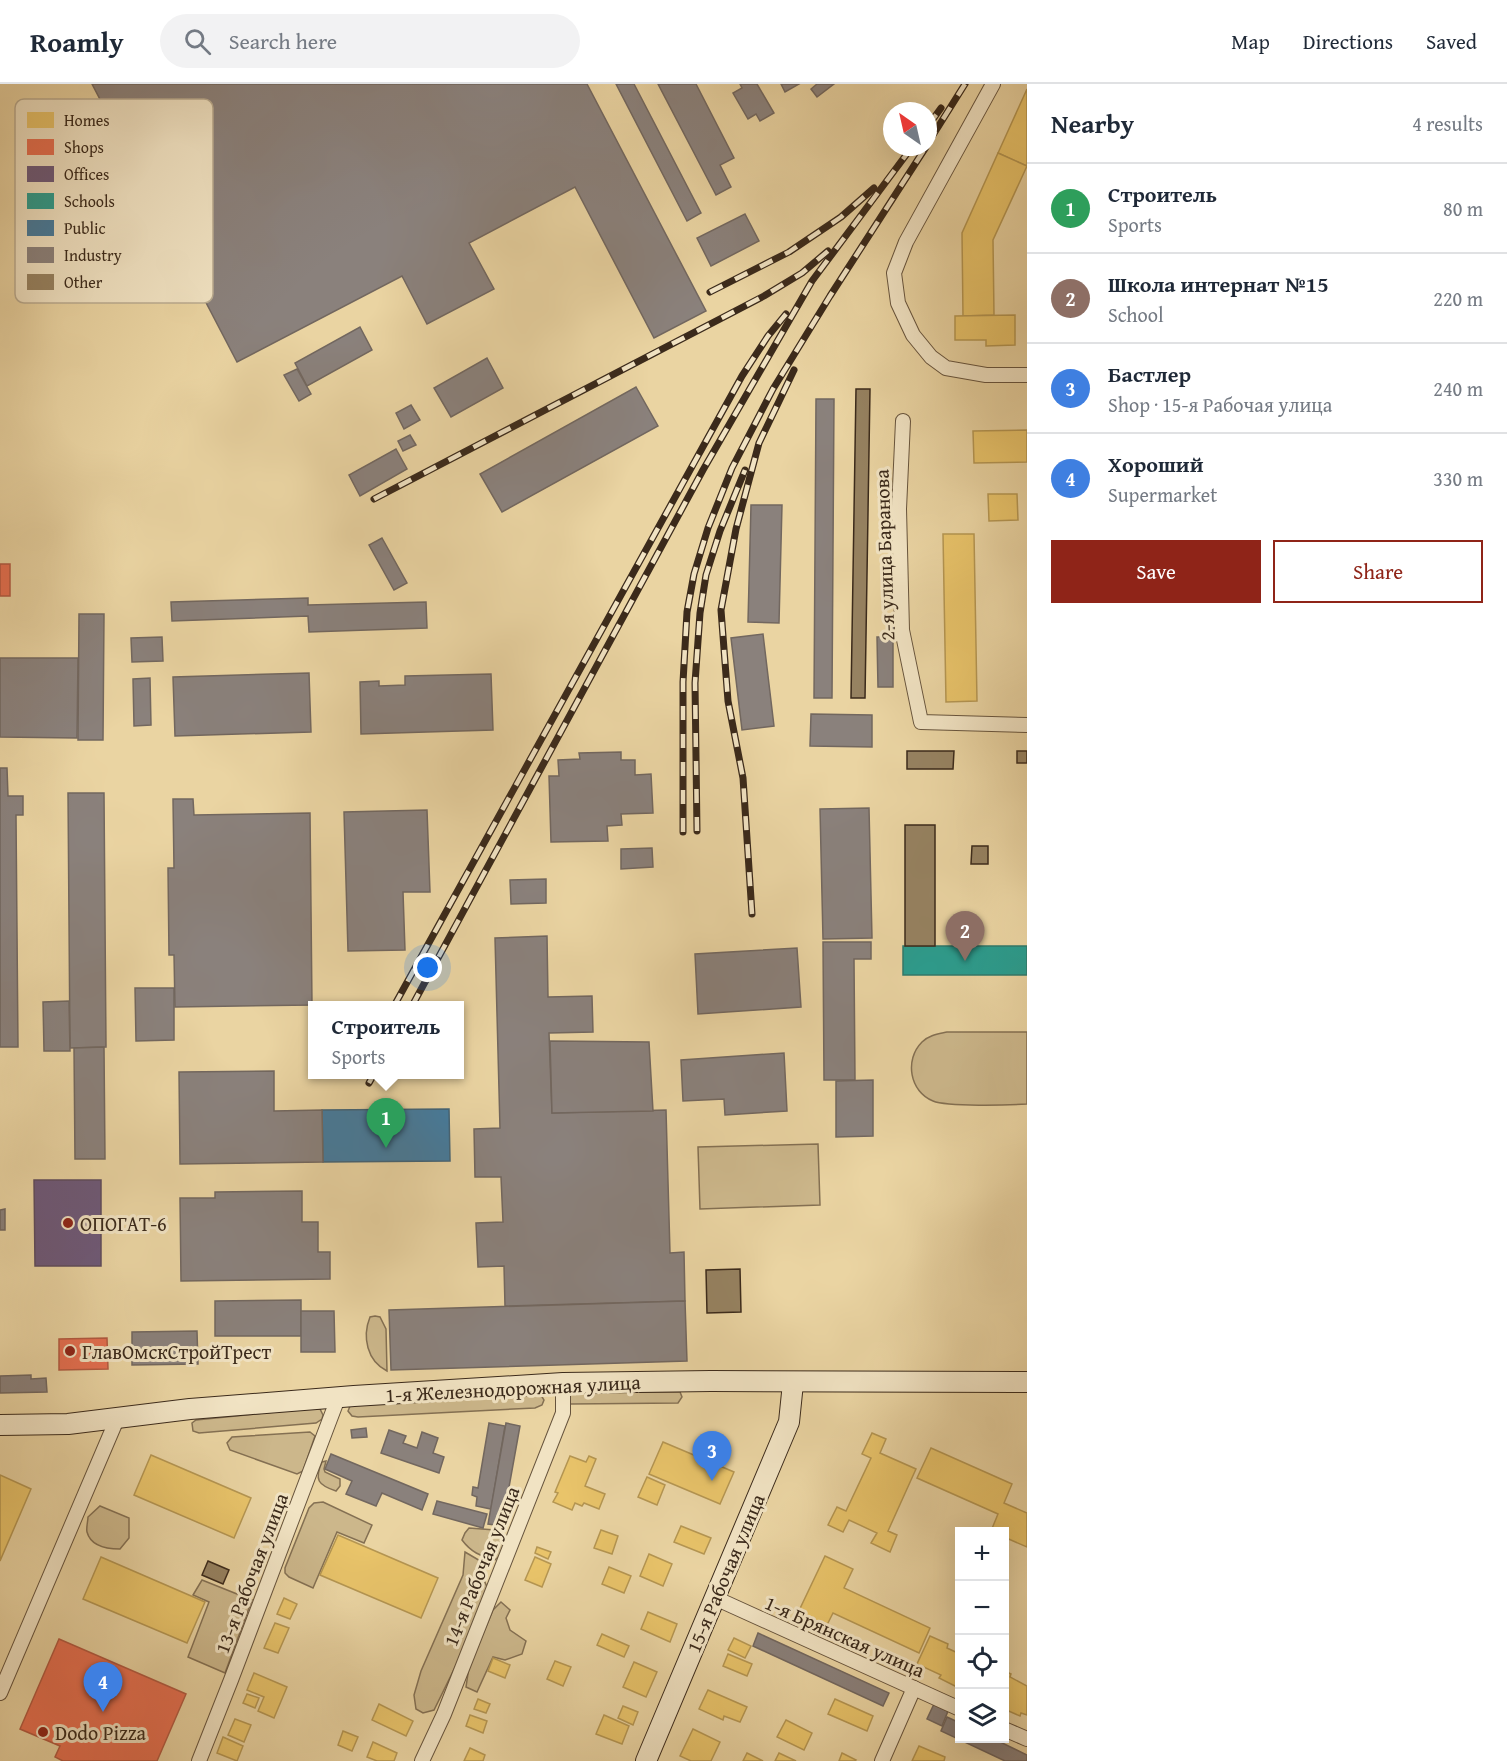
<!DOCTYPE html>
<meta charset="utf-8">
<style>
body{margin:0;font-family:"Gentium Book Plus",serif;background:#f2f2f3;color:#1f2937}
.controls{position:absolute;right:18px;bottom:18px;display:grid;overflow:hidden;border-radius:0px;box-shadow:0 6px 24px #0002}
.controls button{width:54px;height:54px;display:grid;place-items:center;padding:0;border:0;border-bottom:2px solid #e0e1e3;background:#fff;color:#1f2937;font:30px sans-serif}
.compass{position:absolute;left:883px;top:18px;width:54px;height:54px;border-radius:50%;background:#fff;box-shadow:0 6px 24px #0002;rotate:326deg}
.you{position:absolute;left:428px;top:884px;width:21px;height:21px;margin:-15px;border:4px solid #fff;border-radius:50%;background:#1a73e8;box-shadow:0 0 0 9px #1a73e833}
.badge{display:grid;place-items:center;width:39px;height:39px;border-radius:50%;background:#8f2418;color:#fff;font-size:20px;font-weight:700}
.pin{position:absolute;translate:-50% -50px;filter:drop-shadow(0 2px 3px #0008)}
.pin::after{content:'';position:absolute;top:32px;width:21px;height:18px;background:inherit;clip-path:polygon(0 0,100% 0,50% 100%)}
.popup{position:absolute;left:308px;top:917px;width:156px;height:78px;box-sizing:border-box;display:grid;place-content:center;border-radius:0px;background:#fff;filter:drop-shadow(0 2px 4px #0005);font-size:20px;white-space:nowrap;color:#747a83}
.popup b{font-size:22px;color:#1f2937}
.popup::after{content:'';position:absolute;left:50%;top:100%;margin-left:-12px;border:12px solid transparent;border-top-color:#fff}
.list{margin:0;padding:0;list-style:none}
h2{display:flex;justify-content:space-between;align-items:center;height:78px;margin:0;padding:0 24px;font-size:26px}
h2 small{font-size:20px;font-weight:400;color:#747a83}
.list li{display:grid;grid-template-columns:39px 1fr auto;gap:18px;align-items:center;box-sizing:border-box;height:90px;padding:0 24px;border-top:2px solid #e0e1e3}
.list b{display:block;font-size:22px;white-space:nowrap}
.list p{margin:0;font-size:20px;white-space:nowrap;color:#747a83}
.list em{font-size:20px;font-style:normal;color:#747a83}
.actions{display:flex;gap:12px;padding:18px 24px}
.actions a{flex:1;padding:14px 0;border:2px solid #8f2418;border-radius:0px;text-align:center;font-size:21px;color:#8f2418}
.actions .main{background:#8f2418;color:#fff}
.icon{flex:none;width:33px;height:33px;fill:none;stroke:currentColor;stroke-width:2;stroke-linecap:round;stroke-linejoin:round}
.map{position:relative;flex:none;width:1027px;height:1677px;overflow:hidden}
header{display:flex;align-items:center;gap:36px;box-sizing:border-box;height:84px;padding:0 30px;background:#fff;border-bottom:2px solid #e0e1e3}
header strong{font-size:28px}
nav{display:flex;gap:33px;margin-inline-start:auto;font-size:21px}
.search{width:420px;height:54px;background:#f2f2f3;display:flex;align-items:center;gap:15px;box-sizing:border-box;padding:0 21px;border-radius:33px;color:#747a83;font-size:22px}
main{display:flex}
aside{flex:1;background:#fff}
.map>svg:first-child{display:block}
.green{fill:#ccb78b;stroke:#847053;stroke-width:1.5}
.homes{fill:#e9c46a;stroke:#b59652;stroke-width:1.5}
.shops{fill:#e76f51;stroke:#b35a41;stroke-width:1.5}
.offices{fill:#6d597a;stroke:#5e4b5e;stroke-width:1.5}
.schools{fill:#2a9d8f;stroke:#2f7a6c;stroke-width:1.5}
.public{fill:#457b9d;stroke:#426376;stroke-width:1.5}
.industry{fill:#8a817c;stroke:#72675f;stroke-width:1.5}
.building{fill:#968261;stroke:#3b2a1b;stroke-width:1.5}
.lines{fill:none;stroke-linecap:round;stroke-linejoin:round}
.street-casing{stroke:#67543d;stroke-width:16}
.secondary-casing{stroke:#3b2a1b;stroke-width:22}
.street{stroke:#f1e3c3;stroke-width:14}
.secondary{stroke:#f1e3c3;stroke-width:20}
.rail-casing{stroke:#3b2a1b;stroke-width:7}
.rail{stroke:#f1e3c3;stroke-width:4.5;stroke-dasharray:14;stroke-linecap:butt}
.poi-dot{fill:#8f2418;stroke:#f1e3c3;stroke-width:2}
.labels{text-anchor:middle;dominant-baseline:central;stroke-width:6;stroke-linejoin:round;paint-order:stroke}
.street-label{font-size:20px;fill:#3b2a1b;stroke:#f1e3c3}
.poi-label{font-size:20px;fill:#3b2a1b;stroke:#f1e3c3;text-anchor:start}
.key{fill:#f1e3c3;stroke:#baac91;stroke-width:1.5}
.key-label{font-size:16px;fill:#3b2a1b}
</style>
<header>
<strong>Roamly</strong>
<div class="search"><svg class="icon" aria-label="search" viewBox="0 0 24 24"><circle cx="10" cy="10" r="6"/><path d="M15 15l6 6"/></svg>Search here</div>
<nav><a>Map</a><a>Directions</a><a>Saved</a></nav>
</header>
<main>
<div class="map">
<svg width="1027" height="1677" viewBox="0 0 1027 1677">
<rect width="100%" height="100%" fill="#ead4a2"/>
<filter id="stains"><feTurbulence type="fractalNoise" baseFrequency=".00333" numOctaves="4"/><feColorMatrix values="0 0 0 0 .2 0 0 0 0 .09 0 0 0 0 .02 0 0 0 .5 -.17"/></filter>
<radialGradient id="worn" r=".72"><stop offset=".6" stop-color="#630" stop-opacity="0"/><stop offset="1" stop-color="#630" stop-opacity=".3"/></radialGradient>
<g class="green">
<path d="M947,948H1027V1020C1010,1021 947,1023 933,1017C910,1008 904,976 922,958C929,951 938,950 947,948Z"/>
<polygon points="818,1060 820,1121 700,1125 698,1063"/>
<path d="M375,1232L380,1233L386,1245L387,1287C367,1277 362,1253 370,1233Z"/>
<polygon points="535,1308 541,1311 544,1316 542,1321 535,1324 358,1333 352,1332 348,1327 350,1322 357,1319"/>
<polygon points="571,1308 680,1308 682,1313 678,1319 571,1320 566,1316 566,1312"/>
<polygon points="314,1324 320,1325 323,1331 322,1335 316,1339 199,1349 193,1347 192,1339 196,1336"/>
<polygon points="310,1348 315,1352 303,1387 297,1390 230,1366 227,1359 232,1353"/>
<path d="M326,1377L324,1385L325,1388L340,1395V1402L336,1407C318,1401 314,1396 322,1378Z"/>
<polygon points="323,1418 372,1441 364,1459 337,1448 313,1504 289,1493 285,1489 285,1484 309,1424 314,1419"/>
<path d="M100,1422L129,1434V1454L120,1465C107,1465 91,1463 87,1448C86,1444 88,1437 88,1433Z"/>
<path d="M469,1444L495,1446L503,1450C506,1460 504,1469 495,1476C480,1472 471,1468 462,1456L465,1449Z"/>
<polygon points="465,1468 482,1478 482,1491 487,1503 464,1565 434,1626 423,1629 416,1625 414,1611 421,1587 463,1491"/>
<polygon points="202,1496 252,1516 225,1589 188,1573 209,1518 193,1511"/>
<polygon points="501,1518 510,1526 506,1534 510,1546 526,1557 522,1570 505,1576 493,1573 477,1608 466,1603 469,1583 493,1526"/>
</g>
<g class="homes">
<polygon points="1027,5 1027,82 998,69"/>
<polygon points="998,69 1027,82 993,156 994,231 963,232 962,149"/>
<polygon points="1015,231 1015,261 986,262 986,256 955,256 955,232"/>
<polygon points="1027,346 1027,378 974,379 973,347"/>
<polygon points="988,410 1017,410 1018,436 989,437"/>
<polygon points="943,450 974,450 977,617 946,618"/>
<polygon points="872,1349 886,1355 880,1369 916,1385 888,1447 897,1451 890,1468 871,1459 877,1449 849,1436 843,1448 828,1441 837,1423 846,1427 871,1374 862,1370"/>
<polygon points="663,1358 734,1388 720,1420 649,1390"/>
<polygon points="931,1364 1012,1400 1004,1419 1027,1429 1027,1463 1004,1453 1004,1448 991,1447 998,1430 917,1394"/>
<polygon points="151,1371 251,1414 234,1454 134,1411"/>
<polygon points="570,1372 586,1378 589,1372 596,1375 585,1402 605,1410 599,1425 584,1419 582,1422 575,1419 572,1426 553,1418 558,1409 555,1408"/>
<polygon points="0,1391 31,1405 0,1477"/>
<polygon points="647,1393 665,1401 657,1421 638,1413"/>
<polygon points="681,1442 711,1454 704,1470 674,1458"/>
<polygon points="601,1446 618,1452 612,1470 594,1464"/>
<polygon points="338,1451 438,1494 421,1534 320,1491"/>
<polygon points="537,1463 551,1468 548,1475 535,1469"/>
<polygon points="649,1470 672,1480 663,1502 640,1492"/>
<polygon points="825,1472 853,1485 844,1504 930,1544 919,1569 833,1529 824,1547 796,1533"/>
<polygon points="101,1473 205,1518 187,1559 83,1515"/>
<polygon points="535,1473 551,1480 542,1503 525,1496"/>
<polygon points="609,1483 631,1492 624,1509 602,1500"/>
<polygon points="284,1514 297,1520 290,1535 277,1530"/>
<polygon points="648,1528 677,1540 670,1558 641,1545"/>
<polygon points="275,1539 289,1544 278,1569 264,1564"/>
<polygon points="602,1550 629,1562 624,1573 597,1561"/>
<polygon points="930,1552 948,1560 947,1564 960,1570 960,1600 957,1603 939,1594 941,1591 917,1580"/>
<polygon points="734,1554 751,1562 745,1574 728,1566"/>
<polygon points="728,1570 752,1580 747,1592 723,1582"/>
<polygon points="493,1574 510,1581 505,1594 488,1587"/>
<polygon points="555,1577 571,1583 563,1602 547,1595"/>
<polygon points="634,1578 657,1588 646,1613 623,1603"/>
<polygon points="1004,1587 1011,1590 1010,1593 1027,1602 1027,1631 1021,1629 1020,1632 1004,1625"/>
<polygon points="254,1589 287,1603 274,1634 258,1627 264,1613 247,1606"/>
<polygon points="708,1606 747,1623 740,1638 724,1632 723,1636 699,1625"/>
<polygon points="247,1610 259,1614 255,1624 243,1619"/>
<polygon points="478,1615 490,1620 486,1629 474,1625"/>
<polygon points="835,1615 873,1632 867,1647 828,1630"/>
<polygon points="379,1620 413,1637 406,1652 372,1636"/>
<polygon points="623,1622 638,1628 633,1641 618,1634"/>
<polygon points="470,1631 487,1637 483,1649 466,1642"/>
<polygon points="604,1631 629,1642 622,1660 596,1650"/>
<polygon points="235,1635 251,1641 244,1658 228,1651"/>
<polygon points="786,1636 812,1649 804,1666 777,1653"/>
<polygon points="693,1645 720,1658 711,1677 691,1677 680,1672"/>
<polygon points="343,1647 358,1653 352,1667 338,1661"/>
<polygon points="223,1653 243,1662 237,1677 217,1669"/>
<polygon points="373,1658 397,1669 394,1677 377,1677 367,1673"/>
<polygon points="919,1662 945,1673 944,1677 912,1677"/>
<polygon points="470,1664 485,1671 483,1677 464,1677"/>
<polygon points="747,1669 763,1677 743,1677"/>
<polygon points="779,1669 796,1677 775,1677"/>
<polygon points="842,1669 856,1676 855,1677 839,1677"/>
</g>
<g class="shops">
<rect x="0" y="480" width="10" height="32"/>
<polygon points="107,1254 108,1285 59,1286 59,1255"/>
<polygon points="59,1555 186,1610 157,1677 63,1677 55,1673 60,1662 20,1645"/>
</g>
<polygon class="offices" points="34,1096 101,1096 101,1182 35,1182"/>
<rect class="schools" x="903" y="862" width="124" height="29"/>
<polygon class="public" points="449,1025 450,1077 323,1078 322,1026"/>
<g class="industry">
<polygon points="92,0 587,0 706,227 654,254 575,103 469,159 494,205 427,240 402,192 237,278"/>
<polygon points="616,0 634,0 701,129 687,137"/>
<polygon points="658,0 696,0 734,74 720,81 731,103 716,111"/>
<polygon points="740,0 757,0 774,29 760,37 756,30 748,35 733,9 742,4"/>
<polygon points="781,0 799,0 785,8"/>
<polygon points="817,0 834,0 817,13 811,5"/>
<polygon points="745,130 759,157 711,182 697,154"/>
<polygon points="360,243 372,266 307,302 295,279"/>
<polygon points="487,274 503,304 451,333 434,304"/>
<polygon points="297,285 311,310 299,317 284,291"/>
<polygon points="636,303 658,342 502,428 480,390"/>
<polygon points="816,315 834,315 832,614 814,614"/>
<polygon points="411,321 420,336 404,345 396,329"/>
<polygon points="410,351 416,361 403,367 398,357"/>
<polygon points="396,365 407,385 360,412 349,391"/>
<polygon points="751,421 782,421 779,539 748,538"/>
<polygon points="382,454 407,499 394,506 369,461"/>
<polygon points="889,504 897,504 898,519 889,520"/>
<polygon points="308,514 308,521 426,518 427,544 309,548 308,532 172,537 171,518"/>
<polygon points="79,530 104,530 103,656 78,656"/>
<polygon points="889,536 898,536 898,550 890,550"/>
<polygon points="763,550 774,642 742,646 731,554"/>
<polygon points="162,553 163,577 132,578 131,554"/>
<polygon points="877,553 893,553 893,603 878,603"/>
<polygon points="0,574 78,574 77,654 0,653"/>
<polygon points="309,589 311,648 175,652 173,593"/>
<polygon points="491,590 493,646 361,650 360,598 379,597 379,602 405,601 405,592"/>
<polygon points="150,594 151,641 134,642 133,595"/>
<polygon points="811,630 872,631 872,663 810,662"/>
<polygon points="621,668 621,676 635,676 635,691 651,690 653,729 621,730 622,741 607,742 608,757 551,758 549,692 559,692 558,676 580,675 579,669"/>
<polygon points="0,684 7,684 8,712 23,712 23,731 16,731 18,963 0,963"/>
<polygon points="68,709 104,709 106,963 70,964"/>
<polygon points="173,715 193,715 194,731 310,729 312,921 175,923 174,871 169,871 168,784 174,784"/>
<polygon points="869,724 872,854 823,855 820,725"/>
<polygon points="427,726 430,808 403,808 405,866 348,867 344,728"/>
<polygon points="652,764 653,783 621,785 621,765"/>
<polygon points="546,795 546,819 511,820 510,796"/>
<polygon points="547,852 548,913 592,912 593,948 549,949 552,1029 666,1026 670,1169 684,1168 685,1217 505,1222 504,1182 478,1183 476,1139 503,1138 501,1093 475,1093 474,1045 500,1044 495,854"/>
<polygon points="823,858 871,858 871,875 854,875 855,996 824,996"/>
<polygon points="797,864 801,923 698,930 695,870"/>
<polygon points="135,904 174,904 174,956 136,957"/>
<polygon points="69,917 70,967 44,967 43,918"/>
<polygon points="550,957 649,958 653,1027 552,1029"/>
<polygon points="104,963 105,1075 75,1075 74,964"/>
<polygon points="784,969 787,1027 725,1031 724,1015 683,1017 681,976"/>
<polygon points="274,987 274,1027 322,1026 323,1078 180,1080 179,988"/>
<polygon points="873,996 873,1052 836,1053 836,997"/>
<polygon points="302,1107 302,1138 318,1138 318,1168 330,1168 330,1195 181,1197 180,1114 215,1114 215,1108"/>
<polygon points="5,1125 5,1146 0,1146 0,1126"/>
<polygon points="301,1216 301,1252 215,1252 215,1217"/>
<polygon points="685,1217 687,1277 391,1286 389,1226"/>
<polygon points="301,1227 334,1227 335,1268 301,1268"/>
<polygon points="197,1247 198,1280 132,1281 132,1248"/>
<polygon points="31,1291 31,1295 46,1294 47,1308 0,1309 0,1292"/>
<polygon points="489,1339 505,1342 491,1425 476,1422 477,1413 472,1411 473,1403 478,1404"/>
<polygon points="506,1339 520,1342 502,1442 488,1440"/>
<polygon points="366,1344 367,1353 352,1354 351,1346"/>
<polygon points="389,1346 406,1352 403,1359 417,1364 422,1348 438,1354 433,1369 444,1373 439,1389 381,1369"/>
<polygon points="331,1370 428,1410 422,1426 382,1409 376,1422 346,1410 352,1397 325,1385"/>
<polygon points="437,1417 487,1430 483,1444 433,1430"/>
<polygon points="758,1549 889,1609 883,1622 753,1562"/>
<polygon points="934,1620 948,1627 942,1642 927,1635"/>
<polygon points="947,1633 960,1639 960,1654 992,1654 1027,1671 1027,1677 1005,1677 941,1647"/>
</g>
<g class="building">
<polygon points="856,305 870,305 865,614 851,614"/>
<polygon points="907,667 954,667 953,685 907,685"/>
<rect x="1017" y="667" width="10" height="12"/>
<rect x="905" y="741" width="30" height="121"/>
<polygon points="972,762 988,762 988,780 971,780"/>
<polygon points="740,1185 741,1228 707,1229 706,1186"/>
<polygon points="208,1477 229,1486 223,1500 202,1491"/>
</g>
<g class="lines">
<g class="street-casing">
<g id="street">
<polyline points="993,0 906,158 894,189 898,219 913,251 931,273 946,284 986,291 1027,291"/>
<polyline points="903,337 899,425 902,546 921,638 1027,641"/>
<polyline points="715,1514 960,1625"/>
<polyline points="0,1609 117,1335"/>
<polyline points="1004,1645 1027,1655"/>
<polyline points="199,1677 231,1596 338,1314"/>
<polyline points="422,1677 444,1630 563,1329 563,1299"/>
<polyline points="882,1677 914,1604"/>
</g>
</g>
<g class="secondary-casing">
<g id="secondary">
<polyline points="0,1341 68,1340 190,1325 354,1312 563,1299 711,1297 1027,1298"/>
<polyline points="646,1677 789,1338 793,1299"/>
</g>
</g>
<use href="#street" class="street"/>
<use href="#secondary" class="secondary"/>
<g class="rail-casing">
<g id="rail">
<polyline points="928,42 941,24"/>
<polyline points="928,59 965,0"/>
<polyline points="710,208 789,168 841,133 874,104"/>
<polyline points="374,415 764,212 802,189 828,167"/>
<polyline points="697,747 695,599 700,529 706,491 720,447 745,386"/>
<polyline points="683,748 683,598 687,528 694,490 708,444 732,384 773,305 830,212 926,63"/>
<polyline points="752,830 743,694 728,617 721,526 736,445 759,359 794,286"/>
<polyline points="394,922 742,292 768,252 786,230"/>
<polyline points="412,922 703,386 812,197 912,63"/>
<polyline points="355,991 356,990"/>
<polyline points="369,999 374,990"/>
</g>
</g>
<use href="#rail" class="rail"/>
</g>
<g class="poi-dot">
<circle cx="68" cy="1139" r="6"/>
<circle cx="70" cy="1267" r="6"/>
<circle cx="43" cy="1648" r="6"/>
</g>
<g class="labels">
<g class="street-label">
<text transform="translate(884 471) rotate(-92)">2-я улица Баранова</text>
<text transform="translate(513 1304) rotate(-3)">1-я Железнодорожная улица</text>
<text transform="translate(481 1482) rotate(-68)">14-я Рабочая улица</text>
<text transform="translate(251 1489) rotate(-69)">13-я Рабочая улица</text>
<text transform="translate(725 1489) rotate(-67)">15-я Рабочая улица</text>
<text transform="translate(845 1552) rotate(24)">1-я Брянская улица</text>
</g>
<g class="poi-label">
<text x="80" y="1139">ОПОГАТ-6</text>
<text x="82" y="1267">ГлавОмскСтройТрест</text>
<text x="55" y="1648">Dodo Pizza</text>
</g>
</g>
<rect x="15" y="15" width="198" height="204" rx="9" class="key"/>
<rect x="27" y="28" width="27" height="16" fill="#e9c46a"/>
<rect x="27" y="55" width="27" height="16" fill="#e76f51"/>
<rect x="27" y="82" width="27" height="16" fill="#6d597a"/>
<rect x="27" y="109" width="27" height="16" fill="#2a9d8f"/>
<rect x="27" y="136" width="27" height="16" fill="#457b9d"/>
<rect x="27" y="163" width="27" height="16" fill="#8a817c"/>
<rect x="27" y="190" width="27" height="16" fill="#968261"/>
<g class="key-label">
<text x="64" y="42">Homes</text>
<text x="64" y="69">Shops</text>
<text x="64" y="96">Offices</text>
<text x="64" y="123">Schools</text>
<text x="64" y="150">Public</text>
<text x="64" y="177">Industry</text>
<text x="64" y="204">Other</text>
</g>
<rect width="100%" height="100%" filter="url(#stains)"/>
<rect width="100%" height="100%" fill="url(#worn)"/>
</svg>
<div class="controls">
<button>+</button>
<button>−</button>
<button><svg class="icon" aria-label="locate" viewBox="0 0 24 24"><circle cx="12" cy="12" r="6"/><path d="M12 2v4M12 18v4M2 12h4M18 12h4"/></svg></button>
<button><svg class="icon" aria-label="layers" viewBox="0 0 24 24"><path d="M12 4l9 5-9 5-9-5zM3 14l9 5 9-5"/></svg></button>
</div>
<svg class="compass" viewBox="-18 -18 36 36"><path d="M0-13l5 13h-10z" fill="#e53935"/><path d="M0 13l5-13h-10z" fill="#747a83"/></svg>
<div class="you"></div>
<div class="pin badge" style="left:386px;top:1064px;background:#2e9e5b">1</div>
<div class="popup"><b>Строитель</b>Sports</div>
<div class="pin badge" style="left:965px;top:877px;background:#8d6e63">2</div>
<div class="pin badge" style="left:712px;top:1397px;background:#3f7fe0">3</div>
<div class="pin badge" style="left:103px;top:1628px;background:#3f7fe0">4</div>
</div>
<aside>
<h2>Nearby<small>4 results</small></h2>
<ul class="list">
<li><span class="badge" style="background:#2e9e5b">1</span><div><b>Строитель</b><p>Sports</p></div><em>80 m</em></li>
<li><span class="badge" style="background:#8d6e63">2</span><div><b>Школа интернат №15</b><p>School</p></div><em>220 m</em></li>
<li><span class="badge" style="background:#3f7fe0">3</span><div><b>Бастлер</b><p>Shop · 15-я Рабочая улица</p></div><em>240 m</em></li>
<li><span class="badge" style="background:#3f7fe0">4</span><div><b>Хороший</b><p>Supermarket</p></div><em>330 m</em></li>
</ul>
<div class="actions"><a class="main">Save</a><a>Share</a></div>
</aside>
</main>
